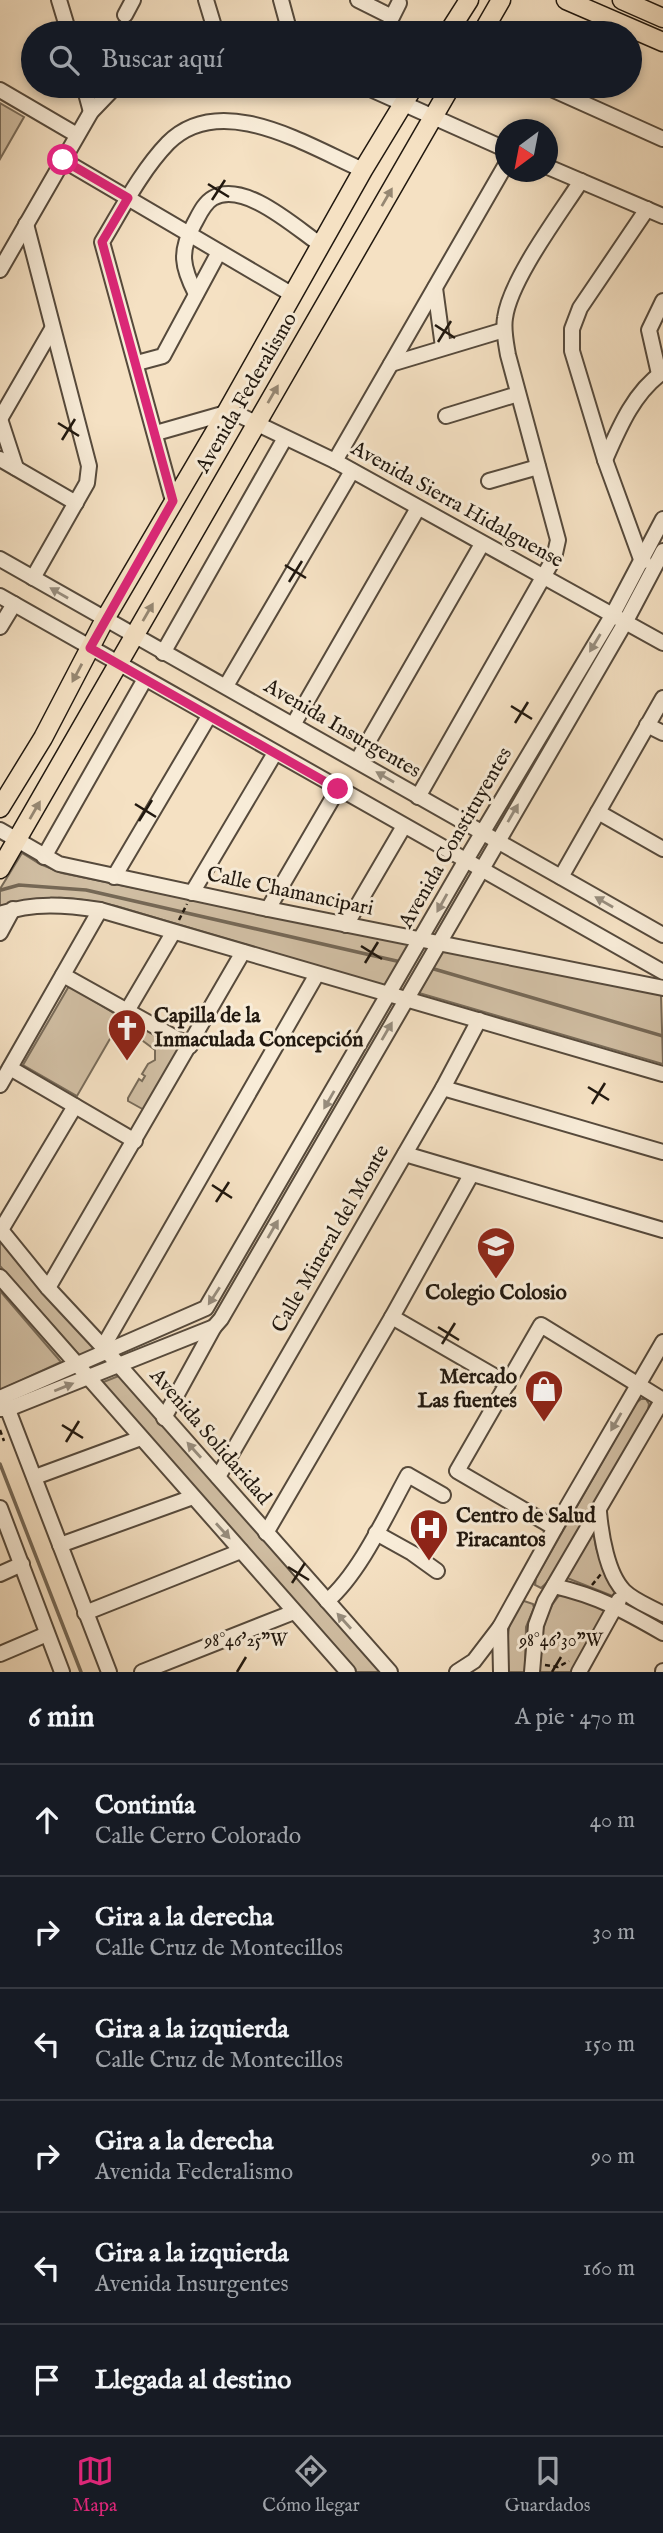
<!DOCTYPE html>
<html lang="es">
<meta charset="utf-8">
<style>
body{margin:0;font-family:"IM FELL English",serif;background:#242831;color:#f1f3f6}
.compass{position:absolute;left:495px;top:119px;width:63px;height:63px;border-radius:50%;background:#171b24;box-shadow:0 4px 10px #0003;rotate:212deg}
.stop{position:absolute;width:21px;height:21px;margin:-16px;border:5px solid #db2777;border-radius:50%;background:#fff}
.stop.end{background:#db2777;border-color:#fff;box-shadow:0 2px 7px #0008}
.list{margin:0;padding:0;list-style:none}
h2{display:flex;justify-content:space-between;align-items:center;height:91px;margin:0;padding:0 28px;font-size:30px}
h2 small{font-size:23px;font-weight:400;color:#9ea1a6}
.list li{display:grid;grid-template-columns:46px 1fr auto;gap:21px;align-items:center;box-sizing:border-box;height:112px;padding:0 28px;border-top:2px solid #363941}
.list b{display:block;font-size:26px;white-space:nowrap}
.list p{margin:0;font-size:23px;white-space:nowrap;color:#9ea1a6}
.list em{font-size:23px;font-style:normal;color:#9ea1a6}
.icon{flex:none;width:38px;height:38px;fill:none;stroke:currentColor;stroke-width:2;stroke-linecap:round;stroke-linejoin:round}
.map{position:relative;flex:none;width:663px;height:1672px;overflow:hidden}
.search{position:absolute;background:#171b24;box-shadow:0 4px 10px #0003;left:21px;right:21px;top:21px;height:77px;display:flex;align-items:center;gap:18px;box-sizing:border-box;padding:0 24px;border-radius:38px;color:#9ea1a6;font-size:26px}
.sheet{height:763px;background:#171b24}
nav{display:flex;justify-content:space-around;align-items:center;box-sizing:border-box;height:98px;border-top:2px solid #363941;background:#171b24;font-size:19px;color:#9ea1a6}
nav a{display:grid;justify-items:center;gap:4px}
nav .on{color:#db2777}
.map>svg:first-child{display:block}
.green{fill:#d1bfa4;stroke:#796c5a;stroke-width:2}
.lines{fill:none;stroke-linecap:round;stroke-linejoin:round}
.stream{stroke:#756856;stroke-width:3.5}
.minor-casing{stroke:#564a3c;stroke-width:18}
.major-casing{stroke:#21180f;stroke-width:21}
.path{stroke:#21180f;stroke-width:2.5;stroke-dasharray:5 3.5;stroke-linecap:butt}
.minor{stroke:#f8ecd8;stroke-width:14}
.major{stroke:#f5e1c3;stroke-width:18}
.oneway{fill:#968772}
.oneway2{fill:#978d7e}
.route{stroke:#db2777;stroke-width:9}
.ticks{fill:none;stroke:#21180f;stroke-width:2.5}
.labels{text-anchor:middle;dominant-baseline:central;stroke-width:6;stroke-linejoin:round;paint-order:stroke}
.street-label{font-size:21px;fill:#21180f;stroke:#f8ecd8}
.poi-label{font-size:21px;font-weight:bold;fill:#21180f;stroke:#f8ecd8;text-anchor:start}
.ticks-label{font-size:18px;text-anchor:middle;fill:#21180f;stroke:#f8ecd8;stroke-width:6;stroke-linejoin:round;paint-order:stroke}
</style>
<div class="map">
<svg width="663" height="1672" viewBox="0 0 663 1672">
<rect width="100%" height="100%" fill="#f5e1c3"/>
<filter id="stains"><feTurbulence type="fractalNoise" baseFrequency=".00286" numOctaves="4"/><feColorMatrix values="0 0 0 0 .2 0 0 0 0 .09 0 0 0 0 .02 0 0 0 .5 -.17"/></filter>
<radialGradient id="worn" r=".72"><stop offset=".6" stop-color="#630" stop-opacity="0"/><stop offset="1" stop-color="#630" stop-opacity=".3"/></radialGradient>
<g class="green">
<polygon points="0,103 24,117 0,159"/>
<path d="M22,853L40,864L62,873L412,945L389,987L116,906C68,896 48,893 0,910V889Z"/>
<polygon points="443,951 661,995 663,1064 419,993"/>
<polygon points="69,986 122,1018 77,1096 23,1065"/>
<polygon points="128,1018 179,1048 179,1051 146,1111 128,1101 128,1098 139,1079 142,1081 145,1076 142,1074 148,1064 155,1060 155,1050 123,1026"/>
<polygon points="0,1237 99,1349 81,1357 0,1266"/>
<polygon points="0,1291 61,1362 0,1390"/>
<polygon points="121,1375 384,1672 356,1672 101,1383"/>
<polygon points="641,1399 646,1399 649,1404 648,1410 553,1577 541,1588 535,1585 536,1578 636,1403"/>
<path d="M594,1531C594,1554 606,1573 619,1592L615,1597L567,1578Z"/>
<path d="M563,1592L610,1610L575,1672H539C539,1647 542,1609 563,1592Z"/>
<path d="M524,1601L533,1604L534,1608L526,1627L525,1672H508C508,1649 503,1617 524,1601Z"/>
</g>
<g class="lines">
<g class="stream">
<polyline points="1,890 19,885 86,890 401,962"/>
<polyline points="434,969 663,1036"/>
<polyline points="0,1464 81,1672"/>
</g>
<g class="minor-casing">
<g id="minor">
<polyline points="59,0 69,33"/>
<polyline points="206,0 216,33"/>
<polyline points="281,0 290,33"/>
<polyline points="358,0 392,17 399,3"/>
<polyline points="125,15 133,0"/>
<polyline points="84,86 91,112"/>
<polyline points="364,86 505,149"/>
<polyline points="545,86 663,139"/>
<polyline points="0,90 77,135"/>
<polyline points="63,160 293,295"/>
<polyline points="548,167 663,216"/>
<polyline points="26,224 89,466 87,483 33,578"/>
<polyline points="0,270 91,112 116,86"/>
<polyline points="435,288 443,347"/>
<path d="M196,294C182,267 179,252 194,224C199,215 204,203 213,198C244,180 296,228 321,245"/>
<polyline points="137,363 163,356 219,252"/>
<polyline points="391,364 504,330"/>
<polyline points="659,374 649,330 663,301"/>
<polyline points="446,416 518,394"/>
<polyline points="0,419 52,329"/>
<polyline points="0,419 16,468"/>
<polyline points="156,433 226,413 237,414 335,461 663,643"/>
<polyline points="0,459 76,503"/>
<path d="M605,460C619,428 634,392 663,372"/>
<polyline points="335,461 505,166"/>
<polyline points="489,481 538,467"/>
<path d="M173,501L102,242C122,209 141,171 168,143C221,90 308,146 363,170"/>
<polyline points="0,559 663,935"/>
<polyline points="644,561 641,559 605,460 572,351 572,329 580,308 647,209"/>
<polyline points="0,596 663,972"/>
<polyline points="0,627 14,604"/>
<polyline points="163,653 285,438"/>
<polyline points="226,686 352,471"/>
<polyline points="293,725 418,508"/>
<polyline points="647,725 663,733"/>
<polyline points="357,761 482,544"/>
<path d="M418,797L554,558L558,540L508,355C506,343 503,330 505,318C510,280 559,215 581,181"/>
<polyline points="598,812 663,849"/>
<polyline points="0,830 59,864 268,909 663,988"/>
<polyline points="44,857 145,679"/>
<polyline points="114,877 209,716"/>
<polyline points="561,877 663,698"/>
<polyline points="192,893 275,753"/>
<polyline points="268,909 338,789"/>
<path d="M0,914C33,902 66,905 100,910L663,1074"/>
<polyline points="346,925 404,826"/>
<polyline points="0,933 13,909"/>
<polyline points="63,975 190,1046"/>
<polyline points="127,1011 173,933"/>
<polyline points="10,1068 135,1141"/>
<polyline points="0,1085 100,910"/>
<polyline points="443,1088 663,1152"/>
<polyline points="405,1154 663,1230"/>
<polyline points="0,1229 48,1288 103,1347 390,1672"/>
<polyline points="1,1230 75,1106"/>
<polyline points="0,1277 348,1672"/>
<polyline points="48,1288 243,952"/>
<polyline points="392,1317 508,1384"/>
<polyline points="103,1347 317,974"/>
<polyline points="0,1398 206,1308 466,860 613,614 663,519"/>
<polyline points="5,1402 109,1672"/>
<polyline points="0,1409 8,1409 214,1327 221,1319 626,621 663,551"/>
<polyline points="164,1418 214,1327"/>
<polyline points="35,1477 141,1438"/>
<polyline points="218,1477 443,1088 479,1020"/>
<polyline points="0,1508 62,1672"/>
<path d="M599,1512C601,1534 607,1574 624,1591C634,1601 651,1607 663,1614"/>
<polyline points="555,1528 457,1471 541,1325 663,1400"/>
<polyline points="266,1533 392,1317 471,1175"/>
<polyline points="376,1533 412,1553 437,1571"/>
<polyline points="60,1545 193,1497"/>
<polyline points="0,1574 22,1564"/>
<path d="M554,1586C598,1596 625,1611 663,1633"/>
<path d="M327,1601C360,1573 387,1513 408,1475L443,1495"/>
<polyline points="85,1613 241,1551"/>
<polyline points="0,1654 47,1634"/>
<polyline points="142,1672 294,1612"/>
<polyline points="457,1672 474,1661 500,1627"/>
<polyline points="501,1672 500,1627 555,1528 663,1342"/>
<polyline points="532,1672 536,1625 545,1601 663,1399"/>
<polyline points="579,1672 619,1600"/>
<polyline points="663,1672 663,1671"/>
</g>
</g>
<g class="major-casing">
<g id="major">
<polyline points="566,0 663,42"/>
<polyline points="622,0 663,18"/>
<polyline points="448,33 469,0"/>
<polyline points="482,33 501,0"/>
<polyline points="0,808 43,738 105,619 226,413 363,170 414,86"/>
<polyline points="0,869 451,86"/>
</g>
</g>
<g class="path">
<polyline points="179,920 187,904"/>
<polyline points="0,1430 4,1441"/>
<polyline points="592,1585 601,1574"/>
<polyline points="545,1665 558,1667 569,1661"/>
</g>
<use href="#minor" class="minor"/>
<use href="#major" class="major"/>
</g>
<defs><path id="oneway-solid" d="M-6-.8H1V-3.2L6.5 0L1 3.2V.8H-6Z" transform="scale(1.75)"/></defs>
<g class="oneway">
<use href="#oneway-solid" transform="translate(387 197) rotate(-60)"/>
<use href="#oneway-solid" transform="translate(273 394) rotate(-60)"/>
<use href="#oneway-solid" transform="translate(148 612) rotate(-60)"/>
<use href="#oneway-solid" transform="translate(77 673) rotate(118)"/>
<use href="#oneway-solid" transform="translate(35 810) rotate(-60)"/>
</g>
<g class="oneway2">
<use href="#oneway-solid" transform="translate(59 593) rotate(-150)"/>
<use href="#oneway-solid" transform="translate(595 643) rotate(121)"/>
<use href="#oneway-solid" transform="translate(385 777) rotate(-150)"/>
<use href="#oneway-solid" transform="translate(513 813) rotate(-60)"/>
<use href="#oneway-solid" transform="translate(604 902) rotate(-150)"/>
<use href="#oneway-solid" transform="translate(442 903) rotate(119)"/>
<use href="#oneway-solid" transform="translate(387 1031) rotate(-60)"/>
<use href="#oneway-solid" transform="translate(329 1100) rotate(120)"/>
<use href="#oneway-solid" transform="translate(273 1229) rotate(-60)"/>
<use href="#oneway-solid" transform="translate(214 1296) rotate(123)"/>
<use href="#oneway-solid" transform="translate(64 1387) rotate(-22)"/>
<use href="#oneway-solid" transform="translate(616 1422) rotate(120)"/>
<use href="#oneway-solid" transform="translate(194 1450) rotate(-132)"/>
<use href="#oneway-solid" transform="translate(223 1531) rotate(48)"/>
<use href="#oneway-solid" transform="translate(344 1621) rotate(-132)"/>
</g>
<g class="lines">
<polyline class="route" points="63,160 128,198 102,242 173,501 90,648 338,789"/>
</g>
<path class="ticks" d="M208,184L229,197M212,200L225,180M435,325L455,338M438,342L451,321M58,423L79,436M62,440L75,419M285,565L306,578M289,582L302,561M511,706L532,719M515,723L528,702M135,804L156,817M139,821L152,800M361,946L382,959M365,963L378,942M588,1087L609,1100M592,1104L605,1083M212,1185L232,1198M216,1202L229,1182M438,1327L459,1340M442,1344L455,1323M62,1425L83,1438M66,1442L79,1421M288,1567L309,1580M292,1583L305,1563M237,1672L246,1657M552,1672L561,1657"/>
<defs>
<g id="church-pin" transform="scale(2.0125)"><path d="M0 17L-7.5 6A9.5 9.5 0 1 1 7.5 6Z" fill="#8f2418" stroke="#f8ecd8"/><path d="M-1.2-6h2.4v3.5h3.3v2.4h-3.3V6h-2.4V-.1h-3.3v-2.4h3.3Z" fill="#fff"/></g>
<g id="school-pin" transform="scale(2.0125)"><path d="M0 17L-7.5 6A9.5 9.5 0 1 1 7.5 6Z" fill="#8f2418" stroke="#f8ecd8"/><path d="M0-5L7-2L0 1L-7-2ZM-4 1L0 2.5L4 1V4Q0 6-4 4Z" fill="#fff"/></g>
<g id="shop-pin" transform="scale(2.0125)"><path d="M0 17L-7.5 6A9.5 9.5 0 1 1 7.5 6Z" fill="#8f2418" stroke="#f8ecd8"/><path d="M-5-2.5h2.3a2.7 3.5 0 0 1 5.4 0H5L5.5 6h-11ZM-1.5-2.5h3a1.5 2.3 0 0 0-3 0Z" fill="#fff"/></g>
<g id="hospital-pin" transform="scale(2.0125)"><path d="M0 17L-7.5 6A9.5 9.5 0 1 1 7.5 6Z" fill="#8f2418" stroke="#f8ecd8"/><path d="M-5-5h3v3.5h4V-5h3V5h-3V1.5h-4V5h-3Z" fill="#fff"/></g>
</defs>
<g fill-rule="evenodd">
<use href="#church-pin" x="127" y="1028"/>
<use href="#school-pin" x="496" y="1246"/>
<use href="#shop-pin" x="544" y="1389"/>
<use href="#hospital-pin" x="429" y="1528"/>
</g>
<g class="labels">
<g class="street-label">
<text transform="translate(247 393) rotate(-60)">Avenida Federalismo</text>
<text transform="translate(457 505) rotate(29)">Avenida Sierra Hidalguense</text>
<text transform="translate(342 729) rotate(30)">Avenida Insurgentes</text>
<text transform="translate(456 838) rotate(-60)">Avenida Constituyentes</text>
<text transform="translate(290 892) rotate(12)">Calle Chamancipari</text>
<text transform="translate(331 1239) rotate(-60)">Calle Mineral del Monte</text>
<text transform="translate(210 1437) rotate(49)">Avenida Solidaridad</text>
</g>
<g class="poi-label">
<text x="154" y="1016">Capilla de la<tspan x="154" dy="24">Inmaculada Concepción</tspan></text>
<text x="496" y="1293" text-anchor="middle">Colegio Colosio</text>
<text x="517" y="1377" text-anchor="end">Mercado<tspan x="517" dy="24">Las fuentes</tspan></text>
<text x="456" y="1516">Centro de Salud<tspan x="456" dy="24">Piracantos</tspan></text>
</g>
</g>
<g class="ticks-label">
<text x="246" y="1646">98°46'25"W</text>
<text x="561" y="1646">98°46'30"W</text>
</g>
<rect width="100%" height="100%" filter="url(#stains)"/>
<rect width="100%" height="100%" fill="url(#worn)"/>
</svg>
<svg class="compass" viewBox="-18 -18 36 36"><path d="M0-13l5 13h-10z" fill="#e53935"/><path d="M0 13l5-13h-10z" fill="#9ea1a6"/></svg>
<div class="stop" style="left:63px;top:160px"></div>
<div class="stop end" style="left:338px;top:789px"></div>
<div class="search"><svg class="icon" aria-label="search" viewBox="0 0 24 24"><circle cx="10" cy="10" r="6"/><path d="M15 15l6 6"/></svg>Buscar aquí</div>
</div>
<section class="sheet">
<h2>6 min<small>A pie · 470 m</small></h2>
<ul class="list">
<li><svg class="icon" aria-label="ahead" viewBox="0 0 24 24"><path d="M12 20V5M6 11l6-6 6 6"/></svg><div><b>Continúa</b><p>Calle Cerro Colorado</p></div><em>40 m</em></li>
<li><svg class="icon" aria-label="right" viewBox="0 0 24 24"><path d="M7 20v-9h11M14 6l5 5-5 5"/></svg><div><b>Gira a la derecha</b><p>Calle Cruz de Montecillos</p></div><em>30 m</em></li>
<li><svg class="icon" aria-label="left" viewBox="0 0 24 24"><path d="M17 20v-9H6M10 6l-5 5 5 5"/></svg><div><b>Gira a la izquierda</b><p>Calle Cruz de Montecillos</p></div><em>150 m</em></li>
<li><svg class="icon" aria-label="right" viewBox="0 0 24 24"><path d="M7 20v-9h11M14 6l5 5-5 5"/></svg><div><b>Gira a la derecha</b><p>Avenida Federalismo</p></div><em>90 m</em></li>
<li><svg class="icon" aria-label="left" viewBox="0 0 24 24"><path d="M17 20v-9H6M10 6l-5 5 5 5"/></svg><div><b>Gira a la izquierda</b><p>Avenida Insurgentes</p></div><em>160 m</em></li>
<li><svg class="icon" aria-label="arrive" viewBox="0 0 24 24"><path d="M6 21V4h12l-3 4 3 4H6"/></svg><div><b>Llegada al destino</b></div></li>
</ul>
</section>
<nav>
<a class="on"><svg class="icon" aria-label="map" viewBox="0 0 24 24"><path d="M3 6l6-2 6 2 6-2v14l-6 2-6-2-6 2zM9 4v14M15 6v14"/></svg>Mapa</a>
<a><svg class="icon" aria-label="directions" viewBox="0 0 24 24"><path d="M12 3l9 9-9 9-9-9zM9 14v-3h6M13 9l2 2-2 2"/></svg>Cómo llegar</a>
<a><svg class="icon" aria-label="saved" viewBox="0 0 24 24"><path d="M7 4h10v16l-5-4-5 4z"/></svg>Guardados</a>
</nav>
